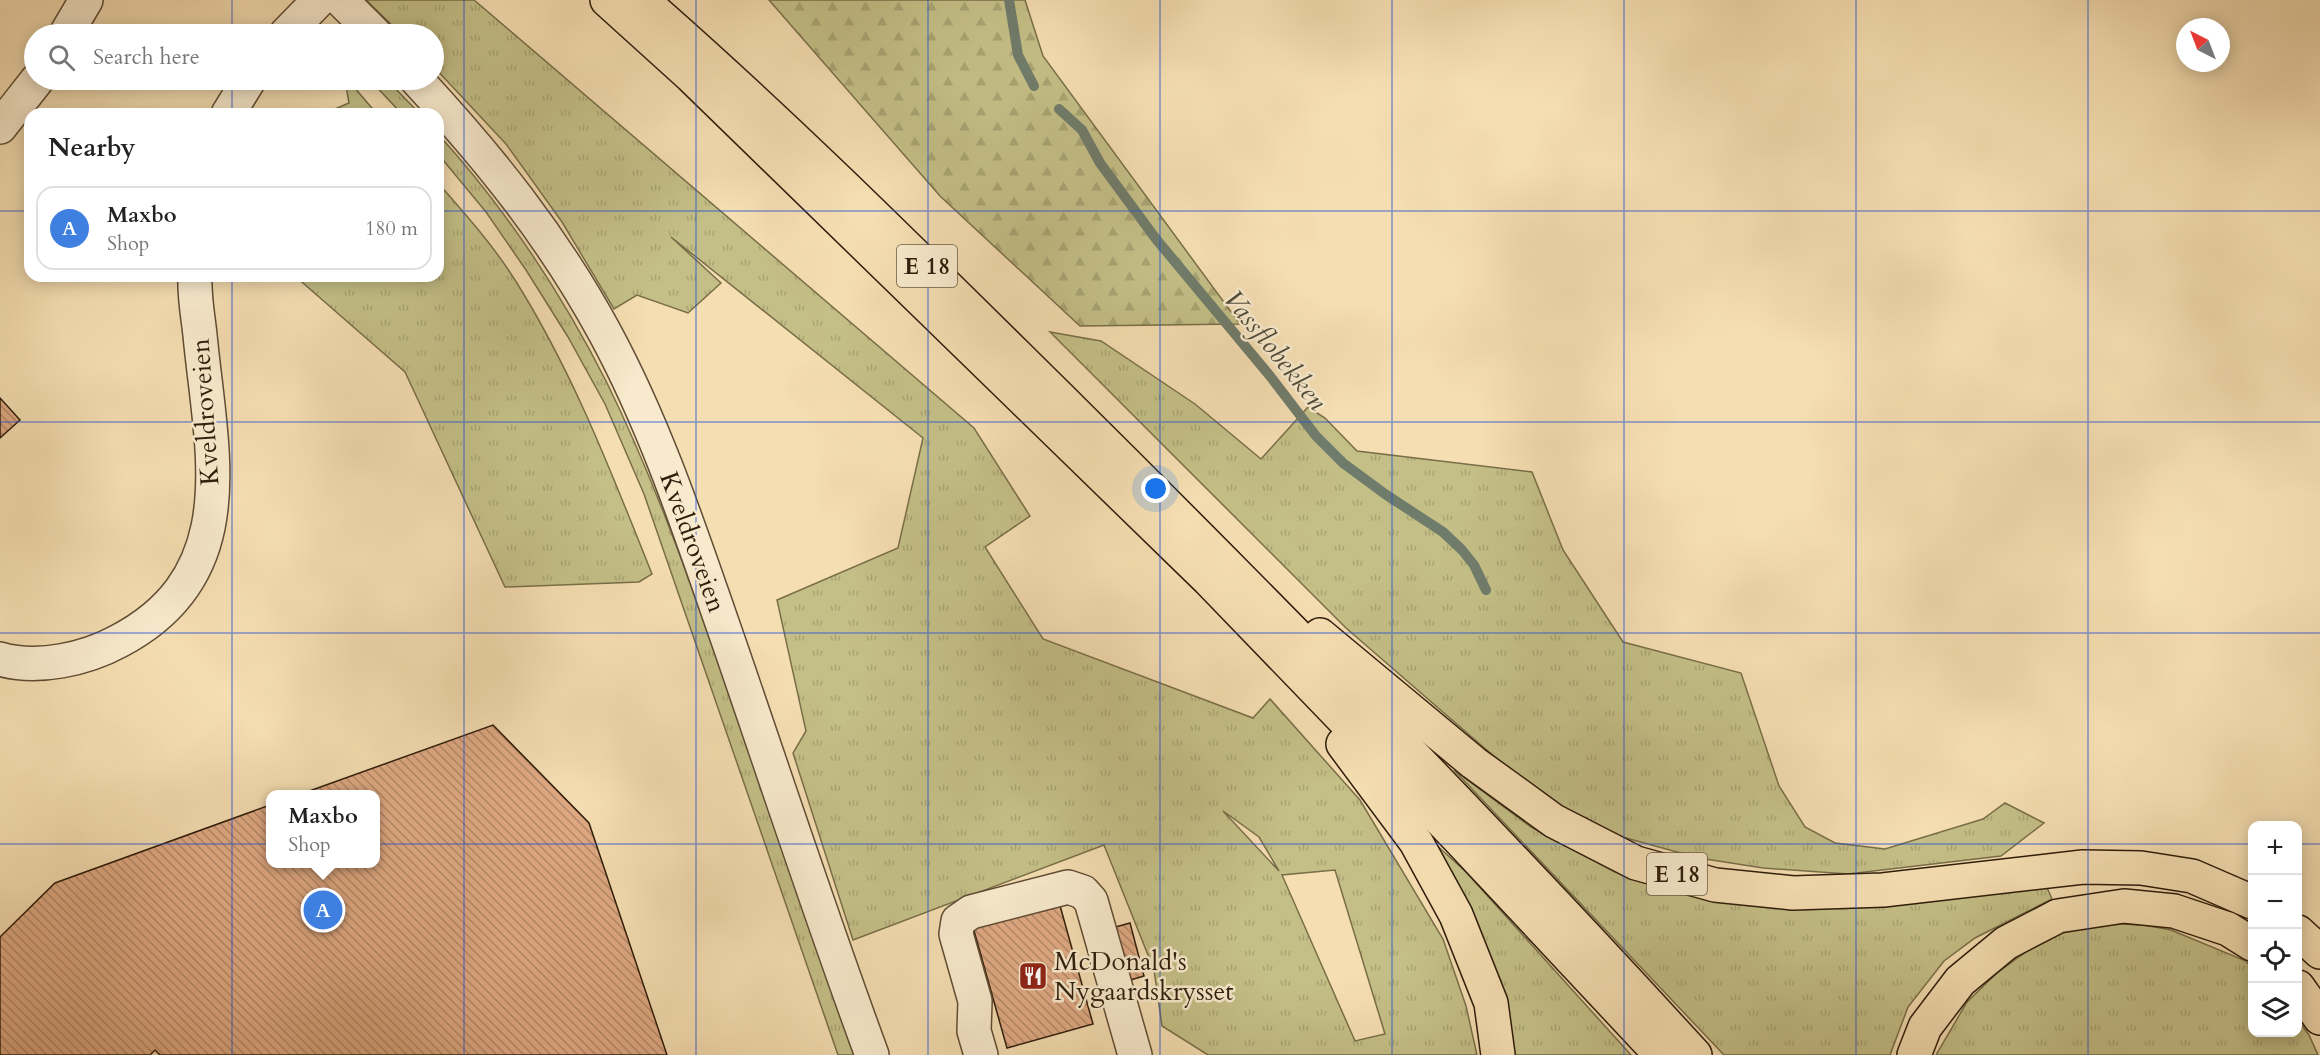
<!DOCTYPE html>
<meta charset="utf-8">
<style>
body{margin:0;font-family:Cardo,serif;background:#f2f2f2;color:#222}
.controls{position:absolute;right:18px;bottom:18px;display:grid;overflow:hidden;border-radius:12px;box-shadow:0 3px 15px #0003}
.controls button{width:54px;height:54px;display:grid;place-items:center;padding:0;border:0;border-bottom:2px solid #e0e0e0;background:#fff;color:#222;font:30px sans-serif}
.compass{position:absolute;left:2176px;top:18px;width:54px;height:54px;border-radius:50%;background:#fff;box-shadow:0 3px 15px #0003;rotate:318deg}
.you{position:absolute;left:1156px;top:489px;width:21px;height:21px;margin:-15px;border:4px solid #fff;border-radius:50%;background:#1a73e8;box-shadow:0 0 0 9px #1a73e833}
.badge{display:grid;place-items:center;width:39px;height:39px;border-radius:50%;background:#7c3aed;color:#fff;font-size:20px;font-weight:700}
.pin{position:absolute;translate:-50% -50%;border:3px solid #fff;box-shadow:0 2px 6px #0006}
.popup{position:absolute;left:266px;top:790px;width:114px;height:78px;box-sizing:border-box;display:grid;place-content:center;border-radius:12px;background:#fff;filter:drop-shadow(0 2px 4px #0005);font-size:20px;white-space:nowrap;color:#767676}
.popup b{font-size:22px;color:#222}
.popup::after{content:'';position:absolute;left:50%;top:100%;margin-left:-12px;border:12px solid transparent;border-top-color:#fff}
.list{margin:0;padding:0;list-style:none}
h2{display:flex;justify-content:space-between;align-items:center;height:78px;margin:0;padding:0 24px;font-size:26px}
h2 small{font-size:20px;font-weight:400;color:#767676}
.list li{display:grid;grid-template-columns:39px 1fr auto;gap:18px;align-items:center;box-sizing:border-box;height:84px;margin:0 12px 12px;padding:0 12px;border:2px solid #e0e0e0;border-radius:18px}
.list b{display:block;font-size:22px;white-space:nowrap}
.list p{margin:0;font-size:20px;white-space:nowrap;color:#767676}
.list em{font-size:20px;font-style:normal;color:#767676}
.icon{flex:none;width:33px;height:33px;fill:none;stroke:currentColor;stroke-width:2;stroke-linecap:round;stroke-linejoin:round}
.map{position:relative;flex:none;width:2320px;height:1055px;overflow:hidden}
.search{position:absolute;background:#fff;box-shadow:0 3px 15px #0003;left:24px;top:24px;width:420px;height:66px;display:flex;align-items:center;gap:15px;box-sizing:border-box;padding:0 21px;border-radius:33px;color:#767676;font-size:22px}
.panel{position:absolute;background:#fff;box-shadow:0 3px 15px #0003;left:24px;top:108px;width:420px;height:174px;border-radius:18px}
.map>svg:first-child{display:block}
.grass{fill:url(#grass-tufts);stroke:#796e48;stroke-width:1.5;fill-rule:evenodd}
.forest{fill:url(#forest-firs);stroke:#796e48;stroke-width:1.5}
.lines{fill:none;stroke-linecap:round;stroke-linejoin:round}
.stream{stroke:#707c6b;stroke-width:10}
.building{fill:url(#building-back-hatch);stroke:#2e1c0a;stroke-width:1.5}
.minor-casing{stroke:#604c34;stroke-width:36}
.highway-casing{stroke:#2e1c0a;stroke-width:36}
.minor{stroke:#f8eacd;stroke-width:33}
.highway{stroke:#f5deb2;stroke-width:33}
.grid{fill:none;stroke:#1d4ed8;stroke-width:1.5;stroke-opacity:0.55}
.labels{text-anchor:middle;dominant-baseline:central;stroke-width:5;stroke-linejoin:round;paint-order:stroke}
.shield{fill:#f8eacd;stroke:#6b5a44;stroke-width:1.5}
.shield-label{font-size:24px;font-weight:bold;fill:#2e1c0a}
.street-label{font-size:26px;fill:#2e1c0a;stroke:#f8eacd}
.poi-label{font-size:26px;fill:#2e1c0a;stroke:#f8eacd;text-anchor:start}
.water-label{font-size:27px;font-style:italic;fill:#4f4c3a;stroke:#f8eacd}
</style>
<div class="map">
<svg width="2320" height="1055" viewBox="0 0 2320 1055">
<defs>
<pattern id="grass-tufts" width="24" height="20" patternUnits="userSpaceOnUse" patternTransform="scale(1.5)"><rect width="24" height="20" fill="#c4bf87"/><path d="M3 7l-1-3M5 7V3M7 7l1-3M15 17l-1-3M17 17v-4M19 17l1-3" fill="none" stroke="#a9a473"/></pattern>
<pattern id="forest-firs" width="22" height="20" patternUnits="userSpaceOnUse" patternTransform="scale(1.5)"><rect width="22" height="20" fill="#c4bf87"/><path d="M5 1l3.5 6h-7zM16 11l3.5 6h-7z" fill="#a9a473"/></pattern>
<pattern id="building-back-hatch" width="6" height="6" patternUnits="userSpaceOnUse" patternTransform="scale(1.5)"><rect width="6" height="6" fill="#dfa983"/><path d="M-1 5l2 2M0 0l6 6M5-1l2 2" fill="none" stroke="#b58969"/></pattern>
</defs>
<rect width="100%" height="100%" fill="#f5deb2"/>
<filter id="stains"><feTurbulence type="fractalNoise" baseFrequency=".00333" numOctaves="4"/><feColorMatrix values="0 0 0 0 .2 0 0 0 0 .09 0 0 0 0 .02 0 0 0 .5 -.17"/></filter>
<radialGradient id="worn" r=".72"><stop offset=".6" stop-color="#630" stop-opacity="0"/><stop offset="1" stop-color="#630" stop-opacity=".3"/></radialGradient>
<g class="grass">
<path d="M366,0H474L974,428L1030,516L985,547L1043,639L1253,718L1270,699L1360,800L1443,939L1466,1006L1477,1055H1208L1162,1026L1154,970L1104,845L853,940L793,753L806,731L777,600L898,548L923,438L671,237L721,283L688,313L637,295L614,309L562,222L506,144L434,67V34H401ZM1223,811L1259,837L1279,871ZM1335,870L1385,1034L1355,1041L1282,875Z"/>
<polygon points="345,80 348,80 377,114 329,114 330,111 349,103"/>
<polygon points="370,80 387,80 420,114 402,114"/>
<path d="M438,134C505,208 562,294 607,383C659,489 697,601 735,712C775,826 815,941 855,1055H838L644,494L605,404L568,337L526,270L486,212L438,154Z"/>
<path d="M438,183C465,214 493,245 515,280C573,372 612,474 652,574L639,582L505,587L405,372L295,276H438Z"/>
<polygon points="1050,332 1101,341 1195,404 1261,459 1308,407 1325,418 1357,451 1532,472 1563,550 1623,642 1741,673 1779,786 1805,827 1835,843 1885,849 1983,819 2005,803 2044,823 2001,856 1848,874 1763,868 1699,858 1615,835 1562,807 1504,765 1346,628"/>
<polygon points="1454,770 1531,827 1615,872 1675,892 1760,905 2044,881 2052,899 1975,938 1944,961 1908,1007 1890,1055 1724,1055"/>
<polygon points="1420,830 1466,872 1631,1055 1508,1055"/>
<polygon points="2094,923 2144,925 2171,930 2246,961 2252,968 2252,1032 2298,1032 2298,1020 2309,1035 2318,1055 1936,1055 1967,1002 1997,973 2042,940"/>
</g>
<polygon class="forest" points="769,0 1025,0 1043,56 1240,324 1080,326 940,196"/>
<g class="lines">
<g class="stream">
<polyline points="1009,0 1018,55 1034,86"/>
<polyline points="1059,109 1082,130 1100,163 1156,239 1270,376 1316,436 1343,463 1385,494 1443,532 1462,550 1474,565 1486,590"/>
</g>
</g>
<g class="building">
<polygon points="0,398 20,420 0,438"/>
<polygon points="493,725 589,823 667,1055 160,1055 155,1050 150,1055 0,1055 0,937 55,883 270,805 270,864 376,864 376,794 301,794"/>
<polygon points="1059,902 1093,1024 1007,1048 973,927"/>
<polygon points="1130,923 1144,976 1127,981 1112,928"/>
</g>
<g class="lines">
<g class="minor-casing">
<g id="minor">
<polyline points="341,0 375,34"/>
<polyline points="66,34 86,0"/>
<polyline points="286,34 319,0"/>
<path d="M417,80C490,159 553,237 605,333C657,429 691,534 727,637C775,776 821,917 872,1055"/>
<polyline points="228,114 249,80"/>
<polyline points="0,127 37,80"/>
<path d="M0,659C38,670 86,659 119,641C246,574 211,451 200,335C198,316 194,296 195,276"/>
<polyline points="981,1055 974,1031 975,1001 956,934 958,921 971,912 1068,887 1083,892 1091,901 1135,1055"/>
</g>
</g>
<g class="highway-casing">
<g id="highway">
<polyline points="607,0 691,76 1209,580 1458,838 1661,1055"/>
<path d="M642,0C791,130 930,270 1070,408C1283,619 1493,834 1695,1055"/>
<polyline points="1320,635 1474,763 1554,821 1636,863 1715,885 1793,893 1883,890 2083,867 2141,868 2192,876 2252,902"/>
<polyline points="1343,744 1416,842 1456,915 1491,1003 1498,1055"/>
<polyline points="2298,932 2320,952"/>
<polyline points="2298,987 2320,1018"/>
<polyline points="1914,1055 1925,1027 1960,981 2006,943 2058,916 2124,906 2174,911 2228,929 2252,944"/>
</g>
</g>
<use href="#minor" class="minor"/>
<use href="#highway" class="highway"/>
</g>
<path class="grid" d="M232,0V34M464,0V1055M696,0V1055M928,0V1055M1160,0V1055M1392,0V1055M1624,0V1055M1856,0V1055M2088,0V1055M232,80V114M0,211H30M438,211H2320M232,276V1055M0,422H2320M0,633H2320M0,844H2252M2298,844H2320"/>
<defs>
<g id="restaurant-square" transform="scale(1.5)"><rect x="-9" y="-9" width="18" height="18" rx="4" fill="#8f2418" stroke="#f8eacd"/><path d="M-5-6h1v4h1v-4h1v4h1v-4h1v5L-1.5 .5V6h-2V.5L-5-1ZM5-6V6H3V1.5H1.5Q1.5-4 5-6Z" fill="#fff"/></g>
</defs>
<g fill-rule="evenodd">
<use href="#restaurant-square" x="1033" y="976"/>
</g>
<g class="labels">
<g class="shield">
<rect x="897" y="245" width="60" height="42" rx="4.5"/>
<rect x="1647" y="853" width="60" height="42" rx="4.5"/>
</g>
<g class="shield-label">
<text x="927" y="266">E 18</text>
<text x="1677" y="874">E 18</text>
</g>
<g class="street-label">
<text transform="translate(205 412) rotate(-94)">Kveldroveien</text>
<text transform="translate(693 542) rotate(70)">Kveldroveien</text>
</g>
<g class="poi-label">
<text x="1054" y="961">McDonald's<tspan x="1054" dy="30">Nygaardskrysset</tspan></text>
</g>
<g class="water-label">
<text transform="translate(1275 350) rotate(51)">Vassflobekken</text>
</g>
</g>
<rect width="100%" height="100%" filter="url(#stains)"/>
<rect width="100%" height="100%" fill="url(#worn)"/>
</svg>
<div class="controls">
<button>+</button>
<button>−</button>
<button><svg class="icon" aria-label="locate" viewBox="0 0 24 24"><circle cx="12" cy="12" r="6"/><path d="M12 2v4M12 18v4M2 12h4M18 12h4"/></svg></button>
<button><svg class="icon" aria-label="layers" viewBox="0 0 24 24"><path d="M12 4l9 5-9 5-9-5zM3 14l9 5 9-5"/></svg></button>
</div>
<svg class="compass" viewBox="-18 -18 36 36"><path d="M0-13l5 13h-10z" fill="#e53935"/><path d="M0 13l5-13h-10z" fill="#767676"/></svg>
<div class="you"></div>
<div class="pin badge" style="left:323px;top:910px;background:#3f7fe0">A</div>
<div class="popup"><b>Maxbo</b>Shop</div>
<div class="search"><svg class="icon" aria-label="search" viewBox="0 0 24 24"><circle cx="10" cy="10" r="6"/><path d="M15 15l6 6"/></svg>Search here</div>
<section class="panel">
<h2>Nearby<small></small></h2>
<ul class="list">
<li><span class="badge" style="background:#3f7fe0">A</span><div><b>Maxbo</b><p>Shop</p></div><em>180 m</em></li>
</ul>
</section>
</div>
